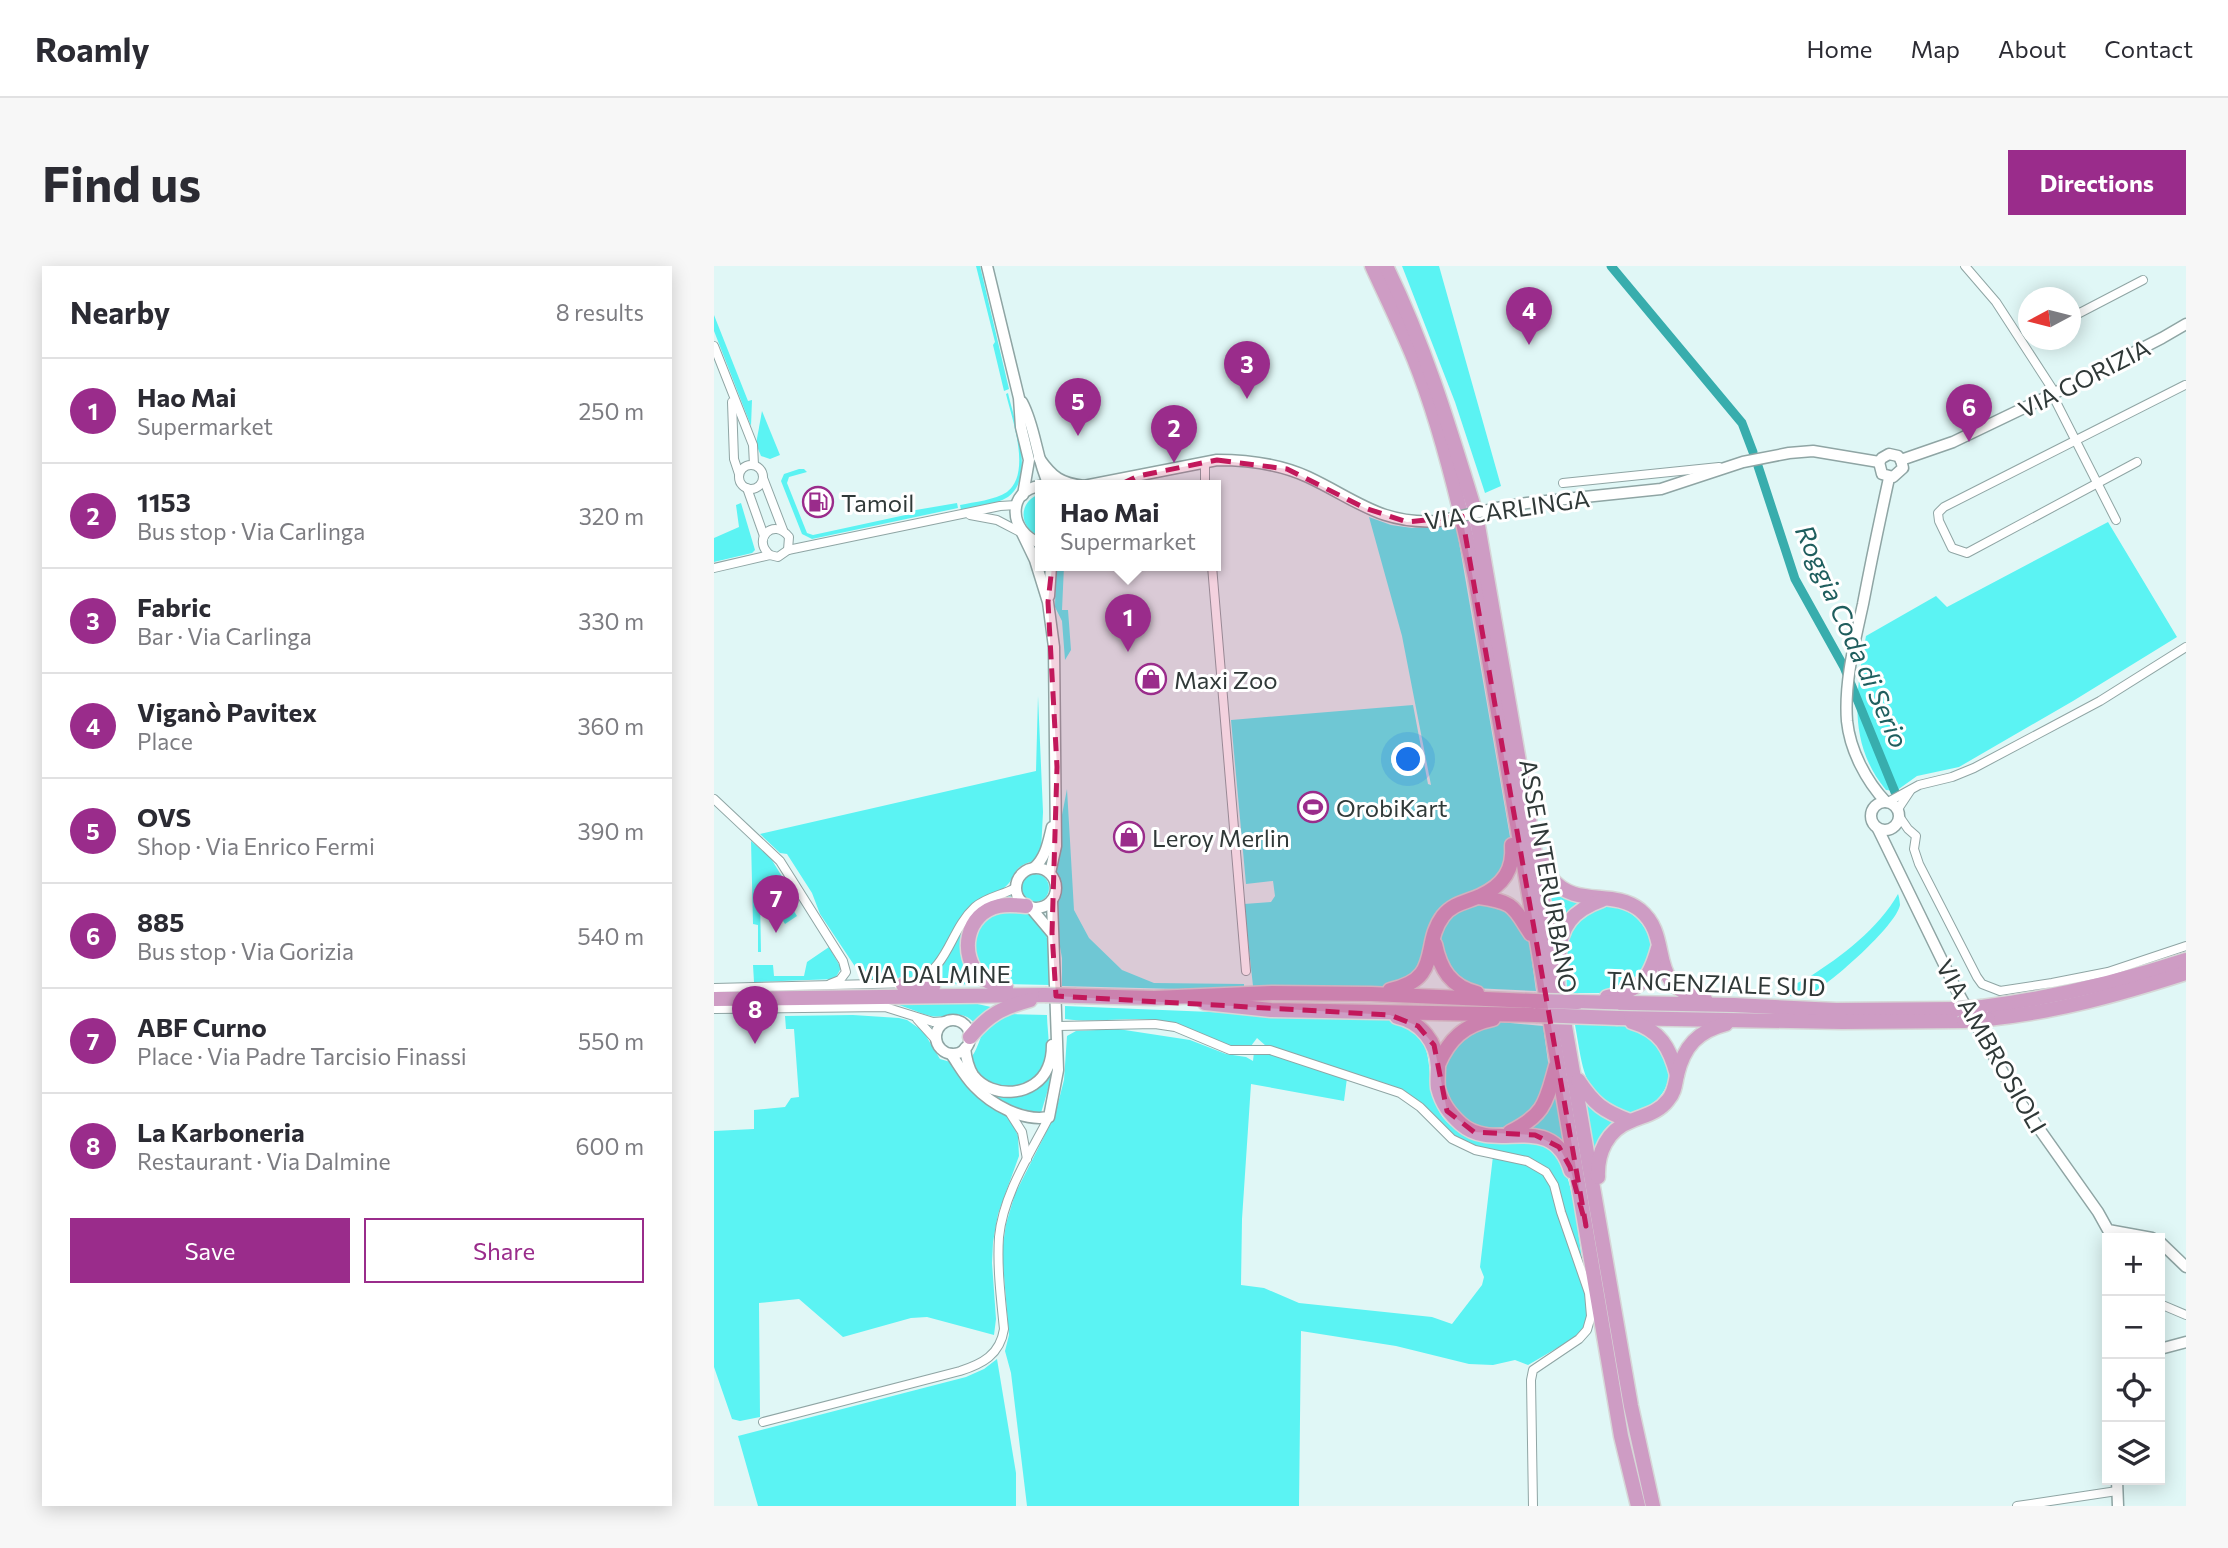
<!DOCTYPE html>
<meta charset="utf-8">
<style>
body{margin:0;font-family:Commissioner,sans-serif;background:#f7f7f7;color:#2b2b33}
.controls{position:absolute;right:21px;bottom:21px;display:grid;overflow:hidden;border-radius:0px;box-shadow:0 4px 18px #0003}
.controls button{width:63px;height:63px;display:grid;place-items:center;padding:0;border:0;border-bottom:2px solid #e1e1e2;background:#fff;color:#2b2b33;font:35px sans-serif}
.compass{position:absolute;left:1304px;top:21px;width:63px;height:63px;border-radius:50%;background:#fff;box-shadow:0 4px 18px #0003;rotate:263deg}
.you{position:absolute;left:695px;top:494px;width:24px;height:24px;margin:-18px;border:5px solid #fff;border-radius:50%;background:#1a73e8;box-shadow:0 0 0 10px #1a73e833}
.badge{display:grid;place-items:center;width:46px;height:46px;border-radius:50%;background:#9a2c8b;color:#fff;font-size:23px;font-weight:700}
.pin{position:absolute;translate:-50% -58px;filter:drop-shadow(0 2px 4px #0008)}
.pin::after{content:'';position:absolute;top:37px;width:24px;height:21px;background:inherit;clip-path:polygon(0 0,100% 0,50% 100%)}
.popup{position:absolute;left:321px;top:214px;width:186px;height:91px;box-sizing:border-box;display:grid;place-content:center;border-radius:0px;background:#fff;filter:drop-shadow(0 2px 5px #0005);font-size:23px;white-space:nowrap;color:#7c7c81}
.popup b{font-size:26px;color:#2b2b33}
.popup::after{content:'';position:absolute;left:50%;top:100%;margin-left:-14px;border:14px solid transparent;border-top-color:#fff}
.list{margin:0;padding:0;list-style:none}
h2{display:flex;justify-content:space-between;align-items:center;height:91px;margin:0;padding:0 28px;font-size:30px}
h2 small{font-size:23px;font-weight:400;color:#7c7c81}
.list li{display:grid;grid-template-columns:46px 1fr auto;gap:21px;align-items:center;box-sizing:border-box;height:105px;padding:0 28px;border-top:2px solid #e1e1e2}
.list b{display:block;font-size:26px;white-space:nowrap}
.list p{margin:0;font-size:23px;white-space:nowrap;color:#7c7c81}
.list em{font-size:23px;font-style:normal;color:#7c7c81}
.actions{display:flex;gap:14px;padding:21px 28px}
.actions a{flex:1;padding:16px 0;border:2px solid #9a2c8b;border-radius:0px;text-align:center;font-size:24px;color:#9a2c8b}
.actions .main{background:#9a2c8b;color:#fff}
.icon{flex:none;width:38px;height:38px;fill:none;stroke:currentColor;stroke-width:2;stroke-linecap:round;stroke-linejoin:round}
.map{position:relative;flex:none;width:1472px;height:1240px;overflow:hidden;border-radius:0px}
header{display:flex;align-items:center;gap:42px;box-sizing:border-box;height:98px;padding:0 35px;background:#fff;border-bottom:2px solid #e1e1e2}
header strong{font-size:33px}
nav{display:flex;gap:38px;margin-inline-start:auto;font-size:24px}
.intro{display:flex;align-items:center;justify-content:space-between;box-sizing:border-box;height:168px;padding:0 42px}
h1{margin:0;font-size:49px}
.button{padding:18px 32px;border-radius:0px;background:#9a2c8b;color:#fff;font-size:24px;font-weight:700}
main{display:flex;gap:42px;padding:0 42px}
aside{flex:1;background:#fff;border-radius:0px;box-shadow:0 4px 18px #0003}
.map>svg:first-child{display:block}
.green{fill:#5bf3f3}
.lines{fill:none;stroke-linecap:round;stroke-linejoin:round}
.canal{stroke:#38adad;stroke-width:9}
.minor-casing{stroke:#8fa5a4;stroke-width:10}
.tertiary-casing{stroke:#8fa5a4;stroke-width:13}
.trunk-casing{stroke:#d6d7d7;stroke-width:17}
.minor{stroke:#fff;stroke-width:8}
.tertiary{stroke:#fff;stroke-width:10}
.trunk{stroke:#ce9cc4;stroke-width:14}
.tertiary-bridge-casing{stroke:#8fa5a4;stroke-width:13;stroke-linecap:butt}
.trunk-bridge-casing{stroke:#d6d7d7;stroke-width:17;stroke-linecap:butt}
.tertiary-bridge{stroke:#fff;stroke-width:10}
.trunk-bridge{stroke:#ce9cc4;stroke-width:14}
.marked{fill:#c2185b;fill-opacity:0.2;stroke:#c2185b;stroke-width:5;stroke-dasharray:14 9;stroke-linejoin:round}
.labels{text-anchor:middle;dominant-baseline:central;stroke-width:6;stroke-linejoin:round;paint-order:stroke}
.street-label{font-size:24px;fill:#303938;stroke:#fff}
.poi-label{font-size:24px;fill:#303938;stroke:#fff;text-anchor:start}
.water-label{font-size:26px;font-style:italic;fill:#1f5e5e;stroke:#fff}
</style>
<header>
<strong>Roamly</strong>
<nav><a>Home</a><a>Map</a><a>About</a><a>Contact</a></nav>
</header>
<div class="intro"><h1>Find us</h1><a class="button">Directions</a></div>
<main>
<aside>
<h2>Nearby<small>8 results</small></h2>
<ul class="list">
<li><span class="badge">1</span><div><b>Hao Mai</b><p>Supermarket</p></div><em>250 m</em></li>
<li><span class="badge">2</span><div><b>1153</b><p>Bus stop · Via Carlinga</p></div><em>320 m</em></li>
<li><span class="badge">3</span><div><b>Fabric</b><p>Bar · Via Carlinga</p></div><em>330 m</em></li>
<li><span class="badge">4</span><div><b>Viganò Pavitex</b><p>Place</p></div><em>360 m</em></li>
<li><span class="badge">5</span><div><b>OVS</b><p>Shop · Via Enrico Fermi</p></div><em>390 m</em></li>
<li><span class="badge">6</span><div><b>885</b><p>Bus stop · Via Gorizia</p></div><em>540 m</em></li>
<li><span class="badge">7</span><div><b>ABF Curno</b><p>Place · Via Padre Tarcisio Finassi</p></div><em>550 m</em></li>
<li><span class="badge">8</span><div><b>La Karboneria</b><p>Restaurant · Via Dalmine</p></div><em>600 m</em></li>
</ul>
<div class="actions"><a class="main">Save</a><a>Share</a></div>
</aside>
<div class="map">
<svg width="1472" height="1240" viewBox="0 0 1472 1240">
<rect width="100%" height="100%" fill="#e0f7f6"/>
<g class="green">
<polygon points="262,0 266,0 295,123 290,125 279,79 281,76"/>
<polygon points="688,0 725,0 787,220 771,227 741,136"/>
<polygon points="0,49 34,135 38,134 37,160 0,65"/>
<path d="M294,127C300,154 322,211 294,231C281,239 261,241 247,244L246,239C260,236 281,234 293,226C318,207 298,153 292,128Z"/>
<polygon points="48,145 66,189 56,193 47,190 42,178"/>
<polygon points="85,203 90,203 93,206 75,211 73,217 93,267 99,269 196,248 196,245 243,237 244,242 98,273 88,268 67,215 70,208"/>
<path d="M326,228V270C304,262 304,235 326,228Z"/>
<polygon points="27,237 41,284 38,287 0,296 0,272 25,261 22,239"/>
<path d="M655,251L677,259L698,262L742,259L796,571C791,617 779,617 739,633L700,710L675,721L539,720L530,638L557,636L561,630L559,615L532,618L517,454L699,439L714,518L717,519L688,370Z"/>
<path d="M1394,256L1463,371L1359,435L1245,501L1203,510L1182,525L1172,524C1133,477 1142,425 1152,370L1222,330L1233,341Z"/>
<polygon points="342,300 350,300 348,344 354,344 357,384 351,394 348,355 341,341"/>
<path d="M324,430L329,546L327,585L320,595C295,601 304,611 290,622C279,632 263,632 253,644C227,676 227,718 175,715C166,714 156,714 148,711L106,648L98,627L73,588L66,587L46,568L322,505Z"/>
<polygon points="353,523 360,644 375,672 408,704 440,717 530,718 530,721 465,723 348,720 348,692 339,642 345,629 346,617 341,607 347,554"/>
<polygon points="37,575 56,591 69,612 62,617 83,650 71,658 55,632 46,632 47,686 44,686 44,659 39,658"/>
<circle cx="321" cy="622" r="14"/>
<polygon points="830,609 868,635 842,677"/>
<path d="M1184,628C1185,630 1186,637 1186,639C1182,660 1117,717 1098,727C1086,732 1072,730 1060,729C1071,722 1083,718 1095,711C1127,691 1165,662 1184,628Z"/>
<polygon points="297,630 299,635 251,665 271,719 207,717 218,710 230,696 252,655 288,631"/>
<polygon points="760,636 790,640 815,674 822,725 759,722 739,711 726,683 728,664 741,646"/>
<path d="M898,640C922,645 930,659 941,679L927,711L896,727H853C853,689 846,643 898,640Z"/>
<path d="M309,645C341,661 335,688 336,719L287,718L262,703L258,665L277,646Z"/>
<polygon points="115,681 127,702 121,713 40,716 39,699 59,699 60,710 90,710 93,696"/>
<path d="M178,737H259L277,741L261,758C248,741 234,753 217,750C204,747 191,740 178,737Z"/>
<path d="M351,740L672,753C736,762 701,820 732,855C743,867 756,867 772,868C789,870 826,872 839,884C859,901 864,970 869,997L833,904L761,882L739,871L707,839L552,780L543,772L537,780C512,788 484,763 460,757C424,748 387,758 351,753Z"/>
<path d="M297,748L333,749C333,761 336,776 334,788C328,820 291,831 267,811C262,807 259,798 257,792C271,773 264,751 297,748Z"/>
<polygon points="139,749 185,752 193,754 209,765 226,793 240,797 291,846 300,861 304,870 305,890 284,948 279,976 278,997 282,1053 280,1069 213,1051 197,1052 129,1071 85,1033 45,1037 46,1151 26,1155 18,1153 0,1101 0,865 40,863 40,844 71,841 77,832 85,831 80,763 72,763 71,750"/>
<polygon points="786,756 829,760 835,803 826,839 794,861 773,862 753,855 741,845 731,826 729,803 737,783 767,761"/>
<path d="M861,759C878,759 911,756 926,762C940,768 944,775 950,788C963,816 948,835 922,848C868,834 870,807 861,759Z"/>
<path d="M404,763L476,774L512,788L532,791L539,795L540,786H555L633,812L630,835L537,818L528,953L527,1019L550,1022L585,1037L718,1051L738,1058L768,1019L770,1011L766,1001L779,890C803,895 826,897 838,919L870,1020L875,1046L867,1068L814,1099L801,1094L779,1099L755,1098L682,1080L587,1065L585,1240H313L297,1107L291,1085L295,1069L288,986L292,958L301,928L341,849L350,814L353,770L362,765Z"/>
<polygon points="338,800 335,820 327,847 302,842 280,831 284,828 302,829"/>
<polygon points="842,818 854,889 812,864"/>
<polygon points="869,827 908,856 881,895"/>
<polygon points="283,1093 302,1207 302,1240 44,1240 24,1170 252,1111 270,1103"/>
</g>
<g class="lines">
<g class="canal">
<polyline points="897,0 1028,157 1039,186"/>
<polyline points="1044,200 1081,313 1130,401 1181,526"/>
</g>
<g class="minor-casing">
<g id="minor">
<polyline points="1251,0 1282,36 1341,127"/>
<polyline points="1356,52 1429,14"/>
<polyline points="0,80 39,179 40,199"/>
<polyline points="1338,128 1402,254"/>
<polyline points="18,136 20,193 25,208"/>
<polyline points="491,196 491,220"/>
<polyline points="1423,196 1253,287 1238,282 1225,255 1224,247 1230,241 1471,119"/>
<circle cx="37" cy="211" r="12"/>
<polyline points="49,212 69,264"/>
<polyline points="849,217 1005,201"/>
<polyline points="33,222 50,270"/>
<polyline points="256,249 283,254 308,267"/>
<path d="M56,289C37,273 60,251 75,271L74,284"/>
<polyline points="498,300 532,705"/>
<polyline points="0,302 56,289 64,291 74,284 286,240 303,239"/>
<polyline points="0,533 66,595 129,695 132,706 126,714 116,718"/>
<polyline points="1174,536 1205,519 1238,511 1260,502 1386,435 1472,381"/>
<polyline points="1184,543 1196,525"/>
<polyline points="1185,550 1194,563 1202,570 1200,583 1205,598 1263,711 1268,718 1286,725 1338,717 1394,706 1472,680"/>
<path d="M0,722L199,717C236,701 235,665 261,641C272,631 289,629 301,622"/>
<polyline points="0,743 171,741 219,756 234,755"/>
<polyline points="203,753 222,774"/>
<polyline points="344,760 441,758 461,761 516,784 556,784 686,827 706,841 738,873 761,884 813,895 832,906 840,919 847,946 875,1027 877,1050 873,1064 865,1073 819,1104 817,1114 819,1240"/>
<polyline points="294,844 308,866 313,893"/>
<polyline points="1446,1038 1472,1049"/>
<path d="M49,1156L246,1105C268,1098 286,1089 290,1063C287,1033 283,1002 285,971C289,929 316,888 335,851"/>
<polyline points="1303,1240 1403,1225"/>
</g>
</g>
<g class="tertiary-casing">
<g id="tertiary">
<polyline points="273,0 305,132 307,161 315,194 309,229"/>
<path d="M308,136C322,162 322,193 335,219"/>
<path d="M325,192C339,212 347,217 370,220L503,194C534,194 566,198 594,211C643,234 667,259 725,255"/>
<polyline points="1187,194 1239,176 1341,127 1448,72 1472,58"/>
<polyline points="1165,196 1168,208 1179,211 1189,202 1187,194"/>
<polyline points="1165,196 1168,192 1175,188 1184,190 1187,194"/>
<path d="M326,220C293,224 294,266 326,277"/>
<polyline points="783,242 813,237 947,223 1029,196 1075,187 1099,185 1165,196"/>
<polyline points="308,267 321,294 334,336 340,381 342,580 336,607"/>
<polyline points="335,330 337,300"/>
<circle cx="1171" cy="550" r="14"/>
<path d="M1172,536C1152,515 1136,484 1133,455C1130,416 1141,375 1149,338C1157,296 1166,253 1175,212"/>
<polyline points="1164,563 1242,723 1304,833 1384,946 1394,964 1438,972"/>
<circle cx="322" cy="622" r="20"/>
<path d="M320,602C332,591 334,577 338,561"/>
<polyline points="317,642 338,667"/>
<circle cx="239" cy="771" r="17"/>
<path d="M251,782C252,791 254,801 259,809C278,834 322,831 334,801C337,794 338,786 338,779"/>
<path d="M237,788C244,798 251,811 260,820C278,839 309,856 335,851L344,804L338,635"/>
<polyline points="1446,976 1472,1001"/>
<polyline points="1446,1083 1472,1076"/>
<polyline points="1403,1214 1404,1240"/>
</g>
</g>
<g class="trunk-casing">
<g id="trunk">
<path d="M658,0C672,31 687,61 700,93C727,160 746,240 761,311L907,1170L924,1240"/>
<path d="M672,0C711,79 736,163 762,248L917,1140L939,1240"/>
<path d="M828,592C831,599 833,606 837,612C862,643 898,622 926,644C961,673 929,721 991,733"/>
<path d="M765,631C801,636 799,641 817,668"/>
<path d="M721,678C726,703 737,721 763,727"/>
<path d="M845,691C845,660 860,644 888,634"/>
<polyline points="189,719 219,721"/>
<path d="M292,722C283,719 274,717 267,711C244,689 252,647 285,640C294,638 303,639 312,640"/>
<path d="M676,724C729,713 707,679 729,650C739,637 753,636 766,630C790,619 800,603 798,579"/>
<polyline points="362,730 440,732 558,727 657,728 820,735"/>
<path d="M893,731C926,724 935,715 944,682"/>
<polyline points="0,733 331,729"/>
<polyline points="864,736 1020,739 1122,744 1243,743"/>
<polyline points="491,737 557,744 822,749"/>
<path d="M1268,741C1338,732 1405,716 1472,694"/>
<path d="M683,751C707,756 723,776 724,801C724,808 723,815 724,822C728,838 736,848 747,858C782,889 838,842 857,905"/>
<polyline points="904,752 1128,756 1250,755"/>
<path d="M1274,753C1343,746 1407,728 1472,707"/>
<path d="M918,756C946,764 956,782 963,809"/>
<path d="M256,771C275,748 288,742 316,734"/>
<path d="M724,799C735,773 750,759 779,753"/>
<path d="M864,814C880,838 889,845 916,855"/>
<path d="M796,866C832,848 832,835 842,800"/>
<path d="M884,911C883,887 893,864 917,855C931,849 944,847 954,834C961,826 961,818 963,809C970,780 984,765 1012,758"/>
</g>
</g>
<use href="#minor" class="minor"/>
<use href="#tertiary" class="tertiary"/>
<use href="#trunk" class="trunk"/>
<g class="tertiary-bridge-casing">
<polyline id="tertiary-bridge" points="725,255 783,242"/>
</g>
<g class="trunk-bridge-casing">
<g id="trunk-bridge">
<polyline points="331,729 362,730"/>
<polyline points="820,735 864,736"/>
<polyline points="1243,743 1268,741"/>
<polyline points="822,749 904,752"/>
<polyline points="1250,755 1274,753"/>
</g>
</g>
<use href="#tertiary-bridge" class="tertiary-bridge"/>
<use href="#trunk-bridge" class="trunk-bridge"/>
</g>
<path class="marked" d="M503,194L573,203L651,242L693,256L748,250L872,960L856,901L845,881L821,869L760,866L733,845L720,779L704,760L676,749L342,730L338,667L343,501L334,336L340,283L373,238L397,223L424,210Z"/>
<defs>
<g id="fuel-ring" transform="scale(1.575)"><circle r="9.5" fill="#fff" stroke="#9a2c8b" stroke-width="1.5"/><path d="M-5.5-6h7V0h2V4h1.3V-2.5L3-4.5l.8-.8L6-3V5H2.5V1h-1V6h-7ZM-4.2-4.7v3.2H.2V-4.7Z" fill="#9a2c8b"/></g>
<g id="shop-ring" transform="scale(1.575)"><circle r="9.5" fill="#fff" stroke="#9a2c8b" stroke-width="1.5"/><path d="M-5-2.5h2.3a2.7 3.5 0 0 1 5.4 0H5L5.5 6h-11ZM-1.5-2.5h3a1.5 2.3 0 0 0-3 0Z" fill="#9a2c8b"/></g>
<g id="stadium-ring" transform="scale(1.575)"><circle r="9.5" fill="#fff" stroke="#9a2c8b" stroke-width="1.5"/><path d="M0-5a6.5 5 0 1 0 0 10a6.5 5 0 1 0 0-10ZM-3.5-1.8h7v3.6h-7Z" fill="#9a2c8b"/></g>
</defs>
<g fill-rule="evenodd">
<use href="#fuel-ring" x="104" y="236"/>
<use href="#shop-ring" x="437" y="413"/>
<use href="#stadium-ring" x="599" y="541"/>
<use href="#shop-ring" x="415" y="571"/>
</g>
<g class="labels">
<g class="street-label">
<text transform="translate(1370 112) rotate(-27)">VIA GORIZIA</text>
<text transform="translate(793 243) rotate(-8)">VIA CARLINGA</text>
<text transform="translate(835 610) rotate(80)">ASSE INTERURBANO</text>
<text x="220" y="707">VIA DALMINE</text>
<text transform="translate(1002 717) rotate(2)">TANGENZIALE SUD</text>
<text transform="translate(1278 780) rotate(60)">VIA AMBROSIOLI</text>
</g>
<g class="poi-label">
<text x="127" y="236">Tamoil</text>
<text x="460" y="413">Maxi Zoo</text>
<text x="622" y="541">OrobiKart</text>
<text x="438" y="571">Leroy Merlin</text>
</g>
<g class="water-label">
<text transform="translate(1139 370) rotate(66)">Roggia Coda di Serio</text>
</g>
</g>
</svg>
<div class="controls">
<button>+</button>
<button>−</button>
<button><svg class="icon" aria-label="locate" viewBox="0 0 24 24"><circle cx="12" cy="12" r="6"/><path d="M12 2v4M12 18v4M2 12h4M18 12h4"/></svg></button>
<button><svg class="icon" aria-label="layers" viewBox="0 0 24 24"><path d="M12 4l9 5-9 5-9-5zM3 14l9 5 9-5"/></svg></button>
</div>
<svg class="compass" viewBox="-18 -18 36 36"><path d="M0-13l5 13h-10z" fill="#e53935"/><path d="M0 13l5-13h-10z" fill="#7c7c81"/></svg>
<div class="you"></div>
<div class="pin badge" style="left:414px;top:386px">1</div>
<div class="popup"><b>Hao Mai</b>Supermarket</div>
<div class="pin badge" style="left:460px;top:197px">2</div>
<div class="pin badge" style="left:533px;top:133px">3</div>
<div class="pin badge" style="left:815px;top:79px">4</div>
<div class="pin badge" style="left:364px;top:170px">5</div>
<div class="pin badge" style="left:1255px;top:176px">6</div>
<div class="pin badge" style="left:62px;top:667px">7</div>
<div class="pin badge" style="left:41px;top:778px">8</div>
</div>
</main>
